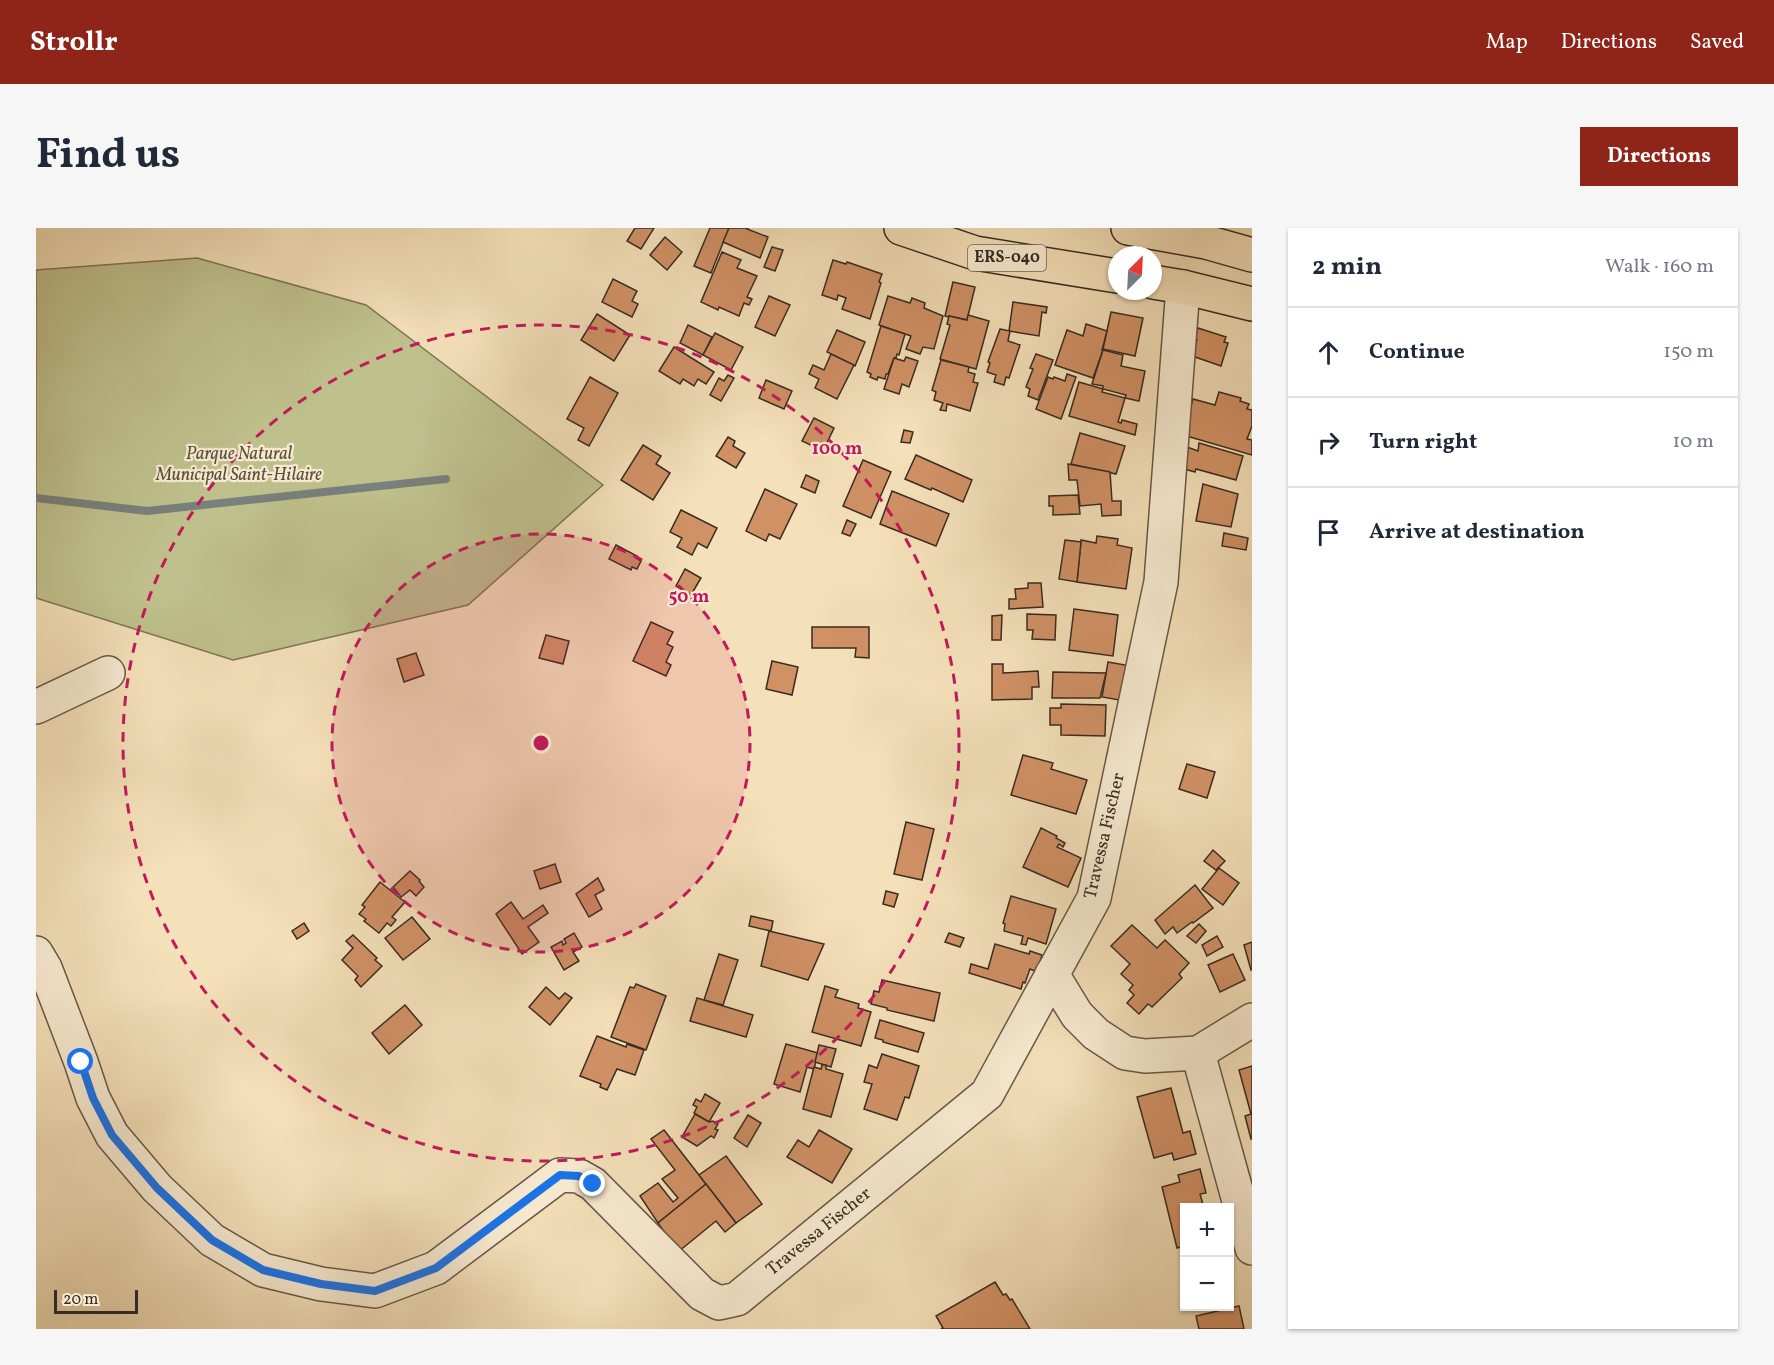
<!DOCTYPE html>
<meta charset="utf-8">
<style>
body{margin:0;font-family:Vollkorn,serif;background:#f6f6f7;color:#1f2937}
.controls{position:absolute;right:18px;bottom:18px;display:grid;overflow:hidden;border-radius:0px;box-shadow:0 2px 4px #0004}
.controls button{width:54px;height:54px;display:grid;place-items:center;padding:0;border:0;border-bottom:2px solid #e0e1e3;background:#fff;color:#1f2937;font:30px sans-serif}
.compass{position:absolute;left:1072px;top:18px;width:54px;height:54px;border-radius:50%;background:#fff;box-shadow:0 2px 4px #0004;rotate:24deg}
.scale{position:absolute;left:18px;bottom:15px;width:84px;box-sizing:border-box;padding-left:6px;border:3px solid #382b21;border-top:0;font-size:16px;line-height:21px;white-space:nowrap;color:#382b21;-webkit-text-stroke:4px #f8ebd2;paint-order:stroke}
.stop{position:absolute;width:18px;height:18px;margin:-14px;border:4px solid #1a73e8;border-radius:50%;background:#fff}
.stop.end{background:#1a73e8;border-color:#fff;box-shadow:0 2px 6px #0008}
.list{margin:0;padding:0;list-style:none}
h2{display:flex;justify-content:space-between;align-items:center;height:78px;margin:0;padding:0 24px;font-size:26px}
h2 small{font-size:20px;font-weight:400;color:#747a83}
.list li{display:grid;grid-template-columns:39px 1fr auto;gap:18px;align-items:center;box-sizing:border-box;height:90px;padding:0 24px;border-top:2px solid #e0e1e3}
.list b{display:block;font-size:22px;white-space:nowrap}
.list em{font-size:20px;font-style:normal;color:#747a83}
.icon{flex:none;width:33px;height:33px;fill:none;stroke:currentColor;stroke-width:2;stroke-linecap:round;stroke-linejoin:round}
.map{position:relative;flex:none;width:1216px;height:1101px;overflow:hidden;border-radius:0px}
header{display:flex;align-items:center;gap:36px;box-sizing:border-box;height:84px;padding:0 30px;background:#8f2418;color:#fff}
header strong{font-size:28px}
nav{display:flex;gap:33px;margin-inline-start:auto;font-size:21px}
.intro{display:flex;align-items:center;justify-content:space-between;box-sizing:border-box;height:144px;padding:0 36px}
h1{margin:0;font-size:42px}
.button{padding:15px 27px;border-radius:0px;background:#8f2418;color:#fff;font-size:21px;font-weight:700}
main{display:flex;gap:36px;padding:0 36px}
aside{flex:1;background:#fff;border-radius:0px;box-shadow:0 2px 4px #0004}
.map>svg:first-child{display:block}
.green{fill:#bfc18d;stroke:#7c7657;stroke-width:1.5}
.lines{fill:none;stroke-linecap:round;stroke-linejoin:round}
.stream{stroke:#78817d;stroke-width:8}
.building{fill:#d09165;stroke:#382b21;stroke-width:1.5}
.minor-casing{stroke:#675847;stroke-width:36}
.major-casing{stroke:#382b21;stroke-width:36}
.minor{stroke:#f8ebd2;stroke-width:33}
.major{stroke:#f4e0b9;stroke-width:33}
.route{stroke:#1a73e8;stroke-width:8}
.ring{fill:none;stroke:#c2185b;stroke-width:3;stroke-dasharray:10 8}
.labels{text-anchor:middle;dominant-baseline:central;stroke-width:4.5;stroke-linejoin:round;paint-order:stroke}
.shield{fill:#f8ebd2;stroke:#726556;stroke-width:1.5}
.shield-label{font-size:16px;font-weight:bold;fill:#382b21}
.park-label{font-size:18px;font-style:italic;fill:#5a503c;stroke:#f8ebd2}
.street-label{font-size:18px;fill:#382b21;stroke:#f8ebd2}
.centre{fill:#c2185b;stroke:#f8ebd2;stroke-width:3}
.ring-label{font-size:18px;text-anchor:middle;font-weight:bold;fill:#c2185b;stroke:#f8ebd2;stroke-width:4.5;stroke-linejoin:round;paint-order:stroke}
</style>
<header>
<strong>Strollr</strong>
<nav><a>Map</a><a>Directions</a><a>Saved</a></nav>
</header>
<div class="intro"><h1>Find us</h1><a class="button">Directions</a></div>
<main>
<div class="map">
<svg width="1216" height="1101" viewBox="0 0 1216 1101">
<rect width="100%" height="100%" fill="#f4e0b9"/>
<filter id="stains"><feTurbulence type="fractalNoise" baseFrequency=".00333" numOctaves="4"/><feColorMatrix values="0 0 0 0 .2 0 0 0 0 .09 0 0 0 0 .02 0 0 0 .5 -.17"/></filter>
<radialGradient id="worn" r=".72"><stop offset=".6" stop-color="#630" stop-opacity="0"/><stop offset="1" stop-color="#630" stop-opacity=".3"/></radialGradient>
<polygon class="green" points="161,30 330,77 567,257 432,377 197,432 0,370 0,42"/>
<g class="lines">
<polyline class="stream" points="0,270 111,283 410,251"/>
</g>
<g class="building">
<polygon points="599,0 618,0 605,21 591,13"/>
<polygon points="674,0 693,0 675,45 658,38"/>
<polygon points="693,0 712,0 711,1 732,9 724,30 687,14"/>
<polygon points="629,9 646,24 631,42 614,27"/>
<polygon points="736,19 747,22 739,43 728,39"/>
<polygon points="686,24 705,32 701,40 721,48 711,69 716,71 713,77 708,75 703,88 683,79 682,82 665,74"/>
<polygon points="797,32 810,36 811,34 846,46 843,54 845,55 834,91 806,81 810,70 802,67 801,72 786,67"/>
<polygon points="577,51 601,63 596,73 602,76 596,89 566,74"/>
<polygon points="917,54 939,59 931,92 913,88 912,89 909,88"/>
<polygon points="733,68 754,77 739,108 719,99"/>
<polygon points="852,68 874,75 876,70 889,75 888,80 907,88 898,121 887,119 884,126 870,121 875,108 843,97"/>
<polygon points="977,74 1011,79 1010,85 1006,84 1003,108 973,103"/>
<polygon points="1075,84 1107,90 1099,128 1067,121"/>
<polygon points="561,86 594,107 578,133 545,112"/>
<polygon points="932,87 953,93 940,141 904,131 914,97 911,96 913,88 931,92"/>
<polygon points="1050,96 1071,103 1066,122 1067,122 1057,150 1019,137 1031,102 1047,108"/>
<polygon points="652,97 676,109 667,127 644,115"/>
<polygon points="845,98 869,106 863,127 861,126 860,130 858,130 852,146 850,146 849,151 842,149 841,152 834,149 835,146 831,144"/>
<polygon points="1162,100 1190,109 1188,114 1192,115 1185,138 1159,129 1158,131 1155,131 1161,112 1158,112"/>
<polygon points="964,101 974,103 972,113 984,117 973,150 970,149 968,157 958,154 960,147 951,144 954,135 952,134"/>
<polygon points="801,102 829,114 819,138 791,124"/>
<polygon points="679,105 707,119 695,142 667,127"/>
<polygon points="638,119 678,144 670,156 662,151 658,158 647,151 644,156 623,143"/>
<polygon points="1067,122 1087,127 1085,138 1109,143 1103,173 1089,170 1090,167 1067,161 1067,158 1056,156"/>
<polygon points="795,126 818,137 801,171 779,160 783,151 773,146 777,137 788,142"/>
<polygon points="1000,126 1017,132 1002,172 992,168 994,161 990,159 997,141 994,140"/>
<polygon points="870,129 882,133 873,159 866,156 863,166 848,161 858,130 868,133"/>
<polygon points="905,132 933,139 932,144 939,146 937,154 942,155 934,183 911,176 910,183 904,182 907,175 898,172 900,164 896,162"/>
<polygon points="1031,146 1040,149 1025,191 1000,181 1012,149 1017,151 1018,149 1029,153"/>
<polygon points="692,147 698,150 685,173 674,167 683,150 688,153"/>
<polygon points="554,149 582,165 553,218 542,212 548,200 531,191"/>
<polygon points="730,152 756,163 748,181 723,170"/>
<polygon points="1043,154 1067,161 1066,164 1089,170 1082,194 1085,195 1086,192 1101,196 1099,207 1033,188"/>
<polygon points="1183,164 1205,170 1204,173 1213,176 1211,181 1216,182 1216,198 1211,211 1216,212 1216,227 1147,207 1157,171 1179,177"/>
<polygon points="778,190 798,200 787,223 766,213"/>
<polygon points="868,202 877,204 874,215 865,214"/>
<polygon points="1044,205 1089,218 1080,246 1035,236"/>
<polygon points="692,209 699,213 697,218 709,225 700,240 680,228"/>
<polygon points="1163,215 1207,228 1200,252 1160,241 1159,244 1145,240 1151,219 1162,223"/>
<polygon points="607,217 625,228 620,236 634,245 617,272 585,252"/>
<polygon points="880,227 936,252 927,274 896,260 895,262 869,251"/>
<polygon points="827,232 855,244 835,290 807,278"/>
<polygon points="1032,236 1074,244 1076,273 1085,273 1085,287 1066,288 1065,276 1044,278 1041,252 1033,252"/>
<polygon points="770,247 783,253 779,265 765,259"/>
<polygon points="1167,256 1202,266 1195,299 1160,293"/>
<polygon points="729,261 761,276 744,311 733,306 730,313 710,303"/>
<polygon points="856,263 913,286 900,318 844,296"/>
<polygon points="1042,267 1044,286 1017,287 1017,278 1013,278 1013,268"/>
<polygon points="645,282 681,300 671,320 662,315 656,327 641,319 646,310 634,304"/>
<polygon points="811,292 820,296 814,308 806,305"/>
<polygon points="1188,305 1212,310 1210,322 1186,318"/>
<polygon points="1061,308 1082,311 1081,317 1096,320 1090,361 1041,354 1045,312 1060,315"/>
<polygon points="1029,312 1045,314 1041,354 1023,351"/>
<polygon points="580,317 601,328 600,330 605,333 601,341 596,339 595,342 573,331"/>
<polygon points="649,341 665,350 655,367 640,358"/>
<polygon points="992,355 1005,355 1007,379 973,381 973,371 980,371 979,361 992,360"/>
<polygon points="1038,381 1082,387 1077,428 1033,422"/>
<polygon points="991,386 1020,387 1019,412 996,411 997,402 991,402"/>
<polygon points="966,387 965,412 956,412 956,388"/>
<polygon points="615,394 637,404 631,416 637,419 630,434 635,437 630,448 597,433"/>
<polygon points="776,399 833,399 833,430 819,429 820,420 776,420"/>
<polygon points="510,407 533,413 527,436 503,430"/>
<polygon points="380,425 388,447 368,454 361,431"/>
<polygon points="736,433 762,439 756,467 730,461"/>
<polygon points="1072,434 1095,438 1089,473 1066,469"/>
<polygon points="956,436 967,436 967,445 1002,443 1003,459 996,459 996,471 956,472"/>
<polygon points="1017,444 1070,445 1064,470 1016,470"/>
<polygon points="1025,476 1070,477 1069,508 1025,507 1025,497 1014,497 1014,480 1025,480"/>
<polygon points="987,527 1017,535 1015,541 1051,552 1040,586 975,567"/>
<polygon points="1151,536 1179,544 1171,570 1143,561"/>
<polygon points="870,594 898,601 886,652 858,646"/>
<polygon points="1005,600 1021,608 1020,610 1029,615 1027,619 1023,616 1021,619 1045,630 1032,659 987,639"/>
<polygon points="1177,622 1189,633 1180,642 1168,633"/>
<polygon points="519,636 525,654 504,661 498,643"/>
<polygon points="1183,640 1203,655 1187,677 1166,661"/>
<polygon points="374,643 384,652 383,653 388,659 380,668 374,662 365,669 357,659"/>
<polygon points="562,650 568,662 559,667 566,681 553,689 540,666"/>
<polygon points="344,654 369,674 356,689 360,692 355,698 351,695 343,705 328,693 330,691 323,686 329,679 326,677"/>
<polygon points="1159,657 1177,680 1157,695 1156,694 1141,705 1137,699 1129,706 1119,692"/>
<polygon points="850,663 862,666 858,679 847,676"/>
<polygon points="975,668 1020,681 1010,716 992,710 990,717 985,716 987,708 968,703 969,696 967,695"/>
<polygon points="475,674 487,691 507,677 512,685 492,699 503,714 486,726 460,686"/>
<polygon points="715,688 737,693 735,703 713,698"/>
<polygon points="376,689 394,711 367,732 349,710"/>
<polygon points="268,695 273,703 261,711 256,703"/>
<polygon points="1163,696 1170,703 1160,715 1151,708"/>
<polygon points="1096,697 1121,720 1129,712 1153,735 1143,746 1146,750 1116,779 1112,776 1103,786 1091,775 1098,767 1093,762 1097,757 1085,746 1094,736 1075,718"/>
<polygon points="733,703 788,716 772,752 725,738"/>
<polygon points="538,705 546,719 537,724 543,733 528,742 515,719 526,713 527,717 530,715 528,711"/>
<polygon points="913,705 928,710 924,719 909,714"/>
<polygon points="317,707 341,730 339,732 346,738 325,759 319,752 322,748 306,732 317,720 310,713"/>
<polygon points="1181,708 1187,719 1171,728 1166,717"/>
<polygon points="1216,714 1216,741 1215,742 1208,717"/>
<polygon points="959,716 993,726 994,723 1006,727 1001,744 994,741 989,755 987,754 985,761 933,745 935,736 952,741"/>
<polygon points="683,726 702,732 687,777 668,772"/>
<polygon points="1197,726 1209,752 1184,764 1172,737"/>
<polygon points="846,752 904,765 898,793 851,782 851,780 835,776 838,763 843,764"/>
<polygon points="600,756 630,768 610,822 575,809 594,759 598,760"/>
<polygon points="789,758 802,762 799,769 823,776 822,780 835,784 825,818 776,804"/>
<polygon points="510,759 523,771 529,765 536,770 514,797 493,779"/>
<polygon points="661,770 717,787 710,809 654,793"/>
<polygon points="369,777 386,797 353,826 336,805"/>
<polygon points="844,792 888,805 882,824 847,814 847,812 839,810"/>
<polygon points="561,808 590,819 591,816 608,822 599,847 581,841 571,862 564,859 565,856 544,848"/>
<polygon points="750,816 782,825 778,841 771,839 764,864 738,856"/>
<polygon points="783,817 800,821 795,839 779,834"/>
<polygon points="846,826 883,838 873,870 869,869 861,892 828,881 836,856 828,854 833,837 841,840"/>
<polygon points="786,837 790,837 790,841 807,846 795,889 767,881 778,839 785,841"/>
<polygon points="1216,838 1216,911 1215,911 1209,888 1215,886 1203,842"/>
<polygon points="1135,860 1147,905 1154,903 1160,926 1138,932 1136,925 1118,930 1101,869"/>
<polygon points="669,866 684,875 673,894 658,885 661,879 657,877 660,871 665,874"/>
<polygon points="659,886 673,894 677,893 682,896 679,901 682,902 678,910 675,908 661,918 646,909"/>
<polygon points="712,887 725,895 711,919 698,910"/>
<polygon points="628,902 670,956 622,995 604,968 622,955 637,974 642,970 626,951 639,942 615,911"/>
<polygon points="783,902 816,921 796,955 751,929 762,912 773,919"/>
<polygon points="690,928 726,976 700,995 663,947"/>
<polygon points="1164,941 1170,965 1164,966 1168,980 1148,980 1148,1018 1141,1020 1126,959 1144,954 1142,947"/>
<polygon points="670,956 700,995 689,1004 680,993 642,1024 622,995"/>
<polygon points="959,1054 967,1067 970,1066 974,1072 976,1071 994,1101 905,1101 907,1100 900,1088"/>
<polygon points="1203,1078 1208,1101 1163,1101 1160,1088"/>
</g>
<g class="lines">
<g class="minor-casing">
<g id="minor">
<polyline points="0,479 72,445"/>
<polyline points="0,725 9,740 45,834 57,870 76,907 121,960 176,1012 227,1042 285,1056 339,1063 400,1040 524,947 543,948 557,956 666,1066 683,1075 701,1071 951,866 1058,670 1125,354 1147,59"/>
<polyline points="1016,746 1041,787 1060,806 1089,825 1109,828 1162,825 1216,792"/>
<polyline points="1162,825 1216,1020"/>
</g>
</g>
<g class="major-casing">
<g id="major">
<polyline points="865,0 939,25 1081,48"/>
<polyline points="1092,0 1170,14 1216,27"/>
<polyline points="1117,54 1147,59 1216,76"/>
</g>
</g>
<use href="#minor" class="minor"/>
<use href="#major" class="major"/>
</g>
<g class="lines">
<polyline class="route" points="45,834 57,870 76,907 121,960 176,1012 227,1042 285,1056 339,1063 400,1040 524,947 543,948 557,956"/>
</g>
<circle cx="505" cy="515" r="209" fill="#c2185b" fill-opacity=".12"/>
<g class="ring">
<circle cx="505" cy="515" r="209"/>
<circle cx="505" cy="515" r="418"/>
</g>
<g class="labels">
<rect class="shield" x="932" y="17" width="78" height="26" rx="4.5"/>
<g class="shield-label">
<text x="971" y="30">ERS-040</text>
</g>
<g class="park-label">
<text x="203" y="226">Parque Natural<tspan x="203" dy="21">Municipal Saint-Hilaire</tspan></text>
</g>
<g class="street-label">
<text transform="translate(1069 608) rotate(-77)">Travessa Fischer</text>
<text transform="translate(783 1004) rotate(-39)">Travessa Fischer</text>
</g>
</g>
<circle cx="505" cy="515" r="9" class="centre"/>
<g class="ring-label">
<text x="801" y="226">100 m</text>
<text x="653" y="374">50 m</text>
</g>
<rect width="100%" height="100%" filter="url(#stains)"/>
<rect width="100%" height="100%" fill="url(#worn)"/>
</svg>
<div class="controls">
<button>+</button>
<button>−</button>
</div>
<svg class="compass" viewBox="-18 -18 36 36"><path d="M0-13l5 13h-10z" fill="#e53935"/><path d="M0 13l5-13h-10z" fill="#747a83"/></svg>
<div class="scale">20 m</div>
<div class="stop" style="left:45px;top:834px"></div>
<div class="stop end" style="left:557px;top:956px"></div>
</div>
<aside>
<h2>2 min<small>Walk · 160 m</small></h2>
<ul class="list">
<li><svg class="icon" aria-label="ahead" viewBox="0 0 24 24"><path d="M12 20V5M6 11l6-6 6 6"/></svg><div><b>Continue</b></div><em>150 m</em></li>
<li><svg class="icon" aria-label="right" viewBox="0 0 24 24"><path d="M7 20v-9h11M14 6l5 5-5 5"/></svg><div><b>Turn right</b></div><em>10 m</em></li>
<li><svg class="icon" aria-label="arrive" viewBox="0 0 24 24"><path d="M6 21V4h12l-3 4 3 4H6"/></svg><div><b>Arrive at destination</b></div></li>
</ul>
</aside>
</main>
